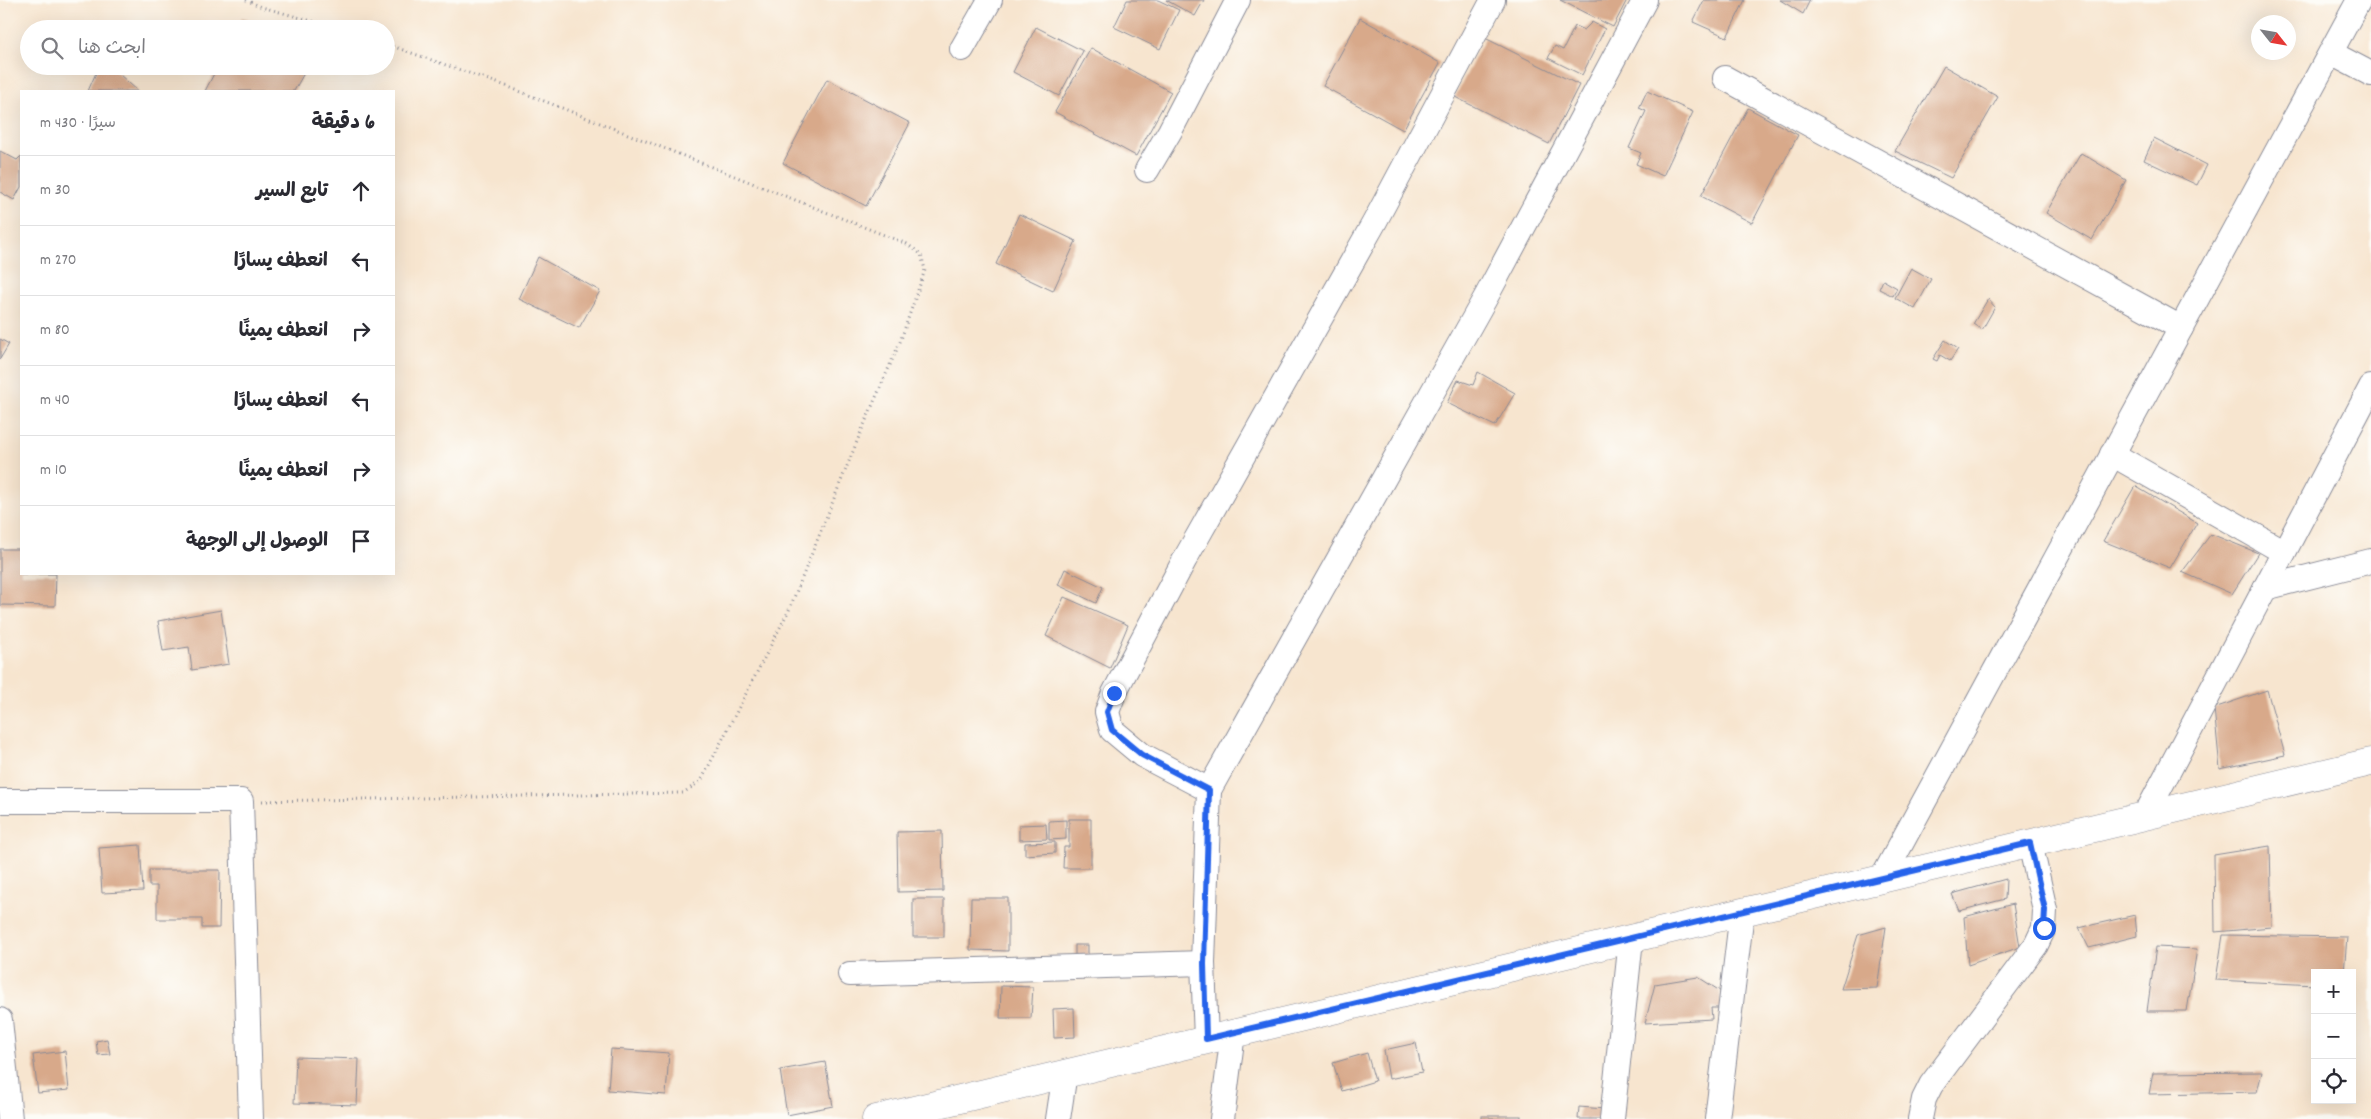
<!DOCTYPE html>
<html lang="ar">
<meta charset="utf-8">
<style>
body{margin:0;font-family:Dekko,"Playpen Sans Arabic",sans-serif;background:#f2f2f3;color:#2b2b33;direction:rtl}
.controls{position:absolute;right:15px;bottom:15px;display:grid;overflow:hidden;border-radius:0px;box-shadow:0 5px 20px #0002}
.controls button{width:45px;height:45px;display:grid;place-items:center;padding:0;border:0;border-bottom:1px solid #e1e1e2;background:#fff;color:#2b2b33;font:25px sans-serif}
.compass{position:absolute;left:2251px;top:15px;width:45px;height:45px;border-radius:50%;background:#fff;box-shadow:0 5px 20px #0002;rotate:121deg}
.stop{position:absolute;width:15px;height:15px;margin:-11px;border:4px solid #2563eb;border-radius:50%;background:#fff}
.stop.end{background:#2563eb;border-color:#fff;box-shadow:0 1px 5px #0008}
.list{margin:0;padding:0;list-style:none}
h2{display:flex;justify-content:space-between;align-items:center;height:65px;margin:0;padding:0 20px;font-size:21px}
h2 small{font-size:16px;font-weight:400;color:#7c7c81}
.list li{display:grid;grid-template-columns:32px 1fr auto;gap:15px;align-items:center;box-sizing:border-box;height:70px;padding:0 20px;border-top:1px solid #e1e1e2}
.list b{display:block;font-size:19px;white-space:nowrap}
.list em{font-size:16px;font-style:normal;color:#7c7c81}
.icon{flex:none;width:28px;height:28px;fill:none;stroke:currentColor;stroke-width:2;stroke-linecap:round;stroke-linejoin:round}
.map{position:relative;flex:none;width:2371px;height:1119px;overflow:hidden;direction:ltr}
.search{position:absolute;background:#fff;box-shadow:0 5px 20px #0002;left:20px;top:20px;width:375px;height:55px;display:flex;align-items:center;gap:12px;box-sizing:border-box;padding:0 18px;border-radius:28px;color:#7c7c81;font-size:19px}
.panel{position:absolute;background:#fff;box-shadow:0 5px 20px #0002;left:20px;top:90px;width:375px;height:485px;border-radius:0px;direction:rtl}
.map>svg:first-child{display:block}
.building{fill:#d8a98a}
.lines{fill:none;stroke-linecap:round;stroke-linejoin:round}
.minor-casing{stroke:#898a96;stroke-width:26}
.major-casing{stroke:#898a96;stroke-width:29}
.path{stroke:#898a96;stroke-width:3;stroke-dasharray:1 4;stroke-linecap:butt}
.minor{stroke:#fff;stroke-width:24}
.major{stroke:#fff;stroke-width:28}
.route{stroke:#2563eb;stroke-width:6}
</style>
<div class="map">
<svg width="2371" height="1119" viewBox="0 0 2371 1119">
<rect width="100%" height="100%" fill="#fdfcf7"/>
<filter id="ink" filterUnits="userSpaceOnUse"><feTurbulence type="fractalNoise" baseFrequency=".02" numOctaves="2"/><feDisplacementMap in="SourceGraphic" scale="10" xChannelSelector="R" yChannelSelector="G"/><feConvolveMatrix kernelMatrix="1 2 1 2 8 2 1 2 1" color-interpolation-filters="sRGB"/></filter>
<filter id="wash" filterUnits="userSpaceOnUse"><feTurbulence type="fractalNoise" baseFrequency=".0096" numOctaves="4" result="noise"/><feDisplacementMap in="SourceGraphic" scale="20" xChannelSelector="R" yChannelSelector="G"/><feGaussianBlur stdDeviation="1.12" result="paint"/><feColorMatrix in="noise" values="0 0 0 0 0 0 0 0 0 0 0 0 0 0 0 0 0 1.4 0 .05"/><feComposite in="paint" operator="in"/></filter>
<g filter="url(#wash)">
<rect width="100%" height="100%" fill="#f7e5cf"/>
<g id="blocks">
<g class="building">
<polygon points="1127,0 1158,0 1179,10 1160,49 1114,27"/>
<polygon points="1166,0 1204,0 1195,16"/>
<polygon points="1560,0 1627,0 1613,27"/>
<polygon points="1704,0 1745,0 1727,37 1693,22"/>
<polygon points="1780,0 1810,0 1803,14"/>
<polygon points="242,18 284,28 284,29 237,29"/>
<polygon points="1360,18 1440,63 1403,130 1323,86"/>
<polygon points="1592,22 1605,29 1582,75 1548,58 1555,46 1563,50 1575,26 1584,30"/>
<polygon points="1036,27 1083,51 1059,96 1013,72"/>
<polygon points="1485,38 1579,85 1549,144 1455,97"/>
<polygon points="1091,48 1171,92 1136,156 1055,112"/>
<polygon points="99,66 110,66 138,91 88,91"/>
<polygon points="218,66 308,66 294,91 205,91"/>
<polygon points="1944,66 1998,97 1951,178 1895,151"/>
<polygon points="827,79 910,123 866,206 783,163"/>
<polygon points="1647,91 1693,112 1663,176 1636,164 1641,153 1629,148 1646,111 1639,108"/>
<polygon points="1748,108 1798,135 1752,223 1701,196"/>
<polygon points="2154,138 2207,165 2197,185 2144,160"/>
<polygon points="0,151 17,160 21,156 21,187 14,200 0,192"/>
<polygon points="2081,153 2126,180 2092,240 2046,213"/>
<polygon points="1019,214 1076,241 1053,291 996,264"/>
<polygon points="538,257 600,291 579,328 519,299"/>
<polygon points="1911,268 1931,279 1915,309 1895,298"/>
<polygon points="1883,280 1897,288 1893,296 1879,289"/>
<polygon points="1988,299 1995,307 1982,330 1973,324"/>
<polygon points="0,339 9,344 0,359"/>
<polygon points="1945,340 1958,349 1950,361 1940,355 1937,361 1933,359"/>
<polygon points="1478,372 1515,393 1495,426 1447,403 1458,380 1473,385"/>
<polygon points="2135,486 2197,523 2170,568 2103,541"/>
<polygon points="2211,534 2258,553 2232,594 2182,572"/>
<polygon points="0,549 21,549 21,574 56,574 55,606 0,605"/>
<polygon points="1065,569 1103,587 1096,603 1058,585"/>
<polygon points="1064,597 1128,625 1110,668 1046,636"/>
<polygon points="221,610 229,664 192,670 189,647 163,651 158,621"/>
<polygon points="2267,690 2285,755 2220,769 2214,708"/>
<polygon points="1069,819 1091,819 1091,868 1063,868 1064,847 1069,847"/>
<polygon points="1066,820 1066,839 1049,840 1049,821"/>
<polygon points="1046,824 1047,839 1019,840 1019,825"/>
<polygon points="942,831 943,891 898,892 897,832"/>
<polygon points="1055,842 1055,853 1025,855 1025,843"/>
<polygon points="140,845 143,891 102,893 99,848"/>
<polygon points="2270,846 2272,927 2215,932 2214,855"/>
<polygon points="149,870 220,870 219,928 202,928 202,919 157,919 157,886 149,886"/>
<polygon points="2006,879 2005,899 1959,911 1952,894"/>
<polygon points="971,898 1008,898 1008,951 970,950"/>
<rect x="913" y="899" width="31" height="38"/>
<polygon points="2013,904 2020,947 1968,965 1964,917"/>
<polygon points="2135,915 2137,936 2089,948 2079,928"/>
<polygon points="1886,927 1877,988 1841,989 1858,935"/>
<polygon points="2223,935 2347,937 2344,973 2315,973 2315,985 2216,980"/>
<rect x="1075" y="945" width="13" height="13"/>
<polygon points="2156,947 2197,949 2187,1011 2147,1011"/>
<polygon points="1698,977 1720,991 1721,1008 1711,1008 1712,1019 1645,1023 1655,984"/>
<polygon points="1001,986 1033,987 1031,1018 1000,1018"/>
<polygon points="1074,1008 1075,1037 1054,1038 1053,1009"/>
<polygon points="107,1039 110,1054 98,1055 96,1041"/>
<polygon points="1416,1043 1422,1072 1389,1079 1384,1050"/>
<polygon points="611,1049 669,1053 666,1095 608,1090"/>
<polygon points="65,1051 69,1090 38,1093 33,1055"/>
<polygon points="1367,1053 1375,1081 1342,1091 1333,1063"/>
<polygon points="296,1057 359,1059 357,1105 294,1103"/>
<polygon points="825,1062 833,1106 787,1115 780,1070"/>
<polygon points="2262,1072 2257,1092 2149,1094 2153,1073"/>
<polygon points="1579,1107 1605,1109 1604,1119 1578,1119"/>
<rect x="1482" y="1116" width="39" height="3"/>
</g>
</g>
</g>
<g filter="url(#ink)">
<use href="#blocks" fill-opacity="0" stroke="#898a96" stroke-width="1"/>
<g class="lines">
<g class="minor-casing">
<g id="minor">
<polyline points="962,49 990,0"/>
<polyline points="2331,53 2371,74"/>
<polyline points="1725,78 2181,328"/>
<polyline points="1147,170 1170,131 1238,0"/>
<polyline points="2112,454 2284,552"/>
<polyline points="2265,588 2371,561"/>
<polyline points="1209,790 1487,295 1645,0"/>
<polyline points="0,801 241,801 251,1119"/>
<polyline points="2145,816 2371,387"/>
<polyline points="1882,879 2359,0"/>
<polyline points="850,974 1203,963"/>
<polyline points="0,1020 10,1119"/>
<polyline points="1206,1039 1203,963 1209,790 1142,755 1112,730 1107,712 1114,693 1185,559 1374,223 1493,0"/>
<polyline points="1058,1119 1065,1073"/>
<polyline points="1222,1119 1233,1033"/>
<polyline points="1612,1119 1631,939"/>
<polyline points="1717,1119 1742,912"/>
<polyline points="1920,1119 1924,1099 1931,1085 2036,945 2044,928 2045,910 2030,843"/>
</g>
</g>
<g class="major-casing">
<polyline id="major" points="876,1119 2371,762"/>
</g>
<g class="path">
<polyline points="246,0 262,7 340,29"/>
<polyline points="262,801 683,793 701,781 789,610 860,434 900,342 925,270 921,254 907,244 506,86 386,44"/>
</g>
<use href="#minor" class="minor"/>
<use href="#major" class="major"/>
</g>
</g>
<g class="lines" filter="url(#ink)">
<polyline class="route" points="1114,693 1107,712 1112,730 1142,755 1209,790 1204,964 1206,1039 2030,843 2045,910 2044,928"/>
</g>
</svg>
<div class="controls">
<button>+</button>
<button>−</button>
<button><svg class="icon" aria-label="locate" viewBox="0 0 24 24"><circle cx="12" cy="12" r="6"/><path d="M12 2v4M12 18v4M2 12h4M18 12h4"/></svg></button>
</div>
<svg class="compass" viewBox="-18 -18 36 36"><path d="M0-13l5 13h-10z" fill="#e53935"/><path d="M0 13l5-13h-10z" fill="#7c7c81"/></svg>
<div class="stop" style="left:2044px;top:928px"></div>
<div class="stop end" style="left:1114px;top:693px"></div>
<div class="search"><svg class="icon" aria-label="search" viewBox="0 0 24 24"><circle cx="10" cy="10" r="6"/><path d="M15 15l6 6"/></svg>ابحث هنا</div>
<section class="panel">
<h2>6 دقيقة<small>سيرًا · 430 m</small></h2>
<ul class="list">
<li><svg class="icon" aria-label="ahead" viewBox="0 0 24 24"><path d="M12 20V5M6 11l6-6 6 6"/></svg><div><b>تابع السير</b></div><em>30 m</em></li>
<li><svg class="icon" aria-label="left" viewBox="0 0 24 24"><path d="M17 20v-9H6M10 6l-5 5 5 5"/></svg><div><b>انعطف يسارًا</b></div><em>270 m</em></li>
<li><svg class="icon" aria-label="right" viewBox="0 0 24 24"><path d="M7 20v-9h11M14 6l5 5-5 5"/></svg><div><b>انعطف يمينًا</b></div><em>80 m</em></li>
<li><svg class="icon" aria-label="left" viewBox="0 0 24 24"><path d="M17 20v-9H6M10 6l-5 5 5 5"/></svg><div><b>انعطف يسارًا</b></div><em>40 m</em></li>
<li><svg class="icon" aria-label="right" viewBox="0 0 24 24"><path d="M7 20v-9h11M14 6l5 5-5 5"/></svg><div><b>انعطف يمينًا</b></div><em>10 m</em></li>
<li><svg class="icon" aria-label="arrive" viewBox="0 0 24 24"><path d="M6 21V4h12l-3 4 3 4H6"/></svg><div><b>الوصول إلى الوجهة</b></div></li>
</ul>
</section>
</div>
